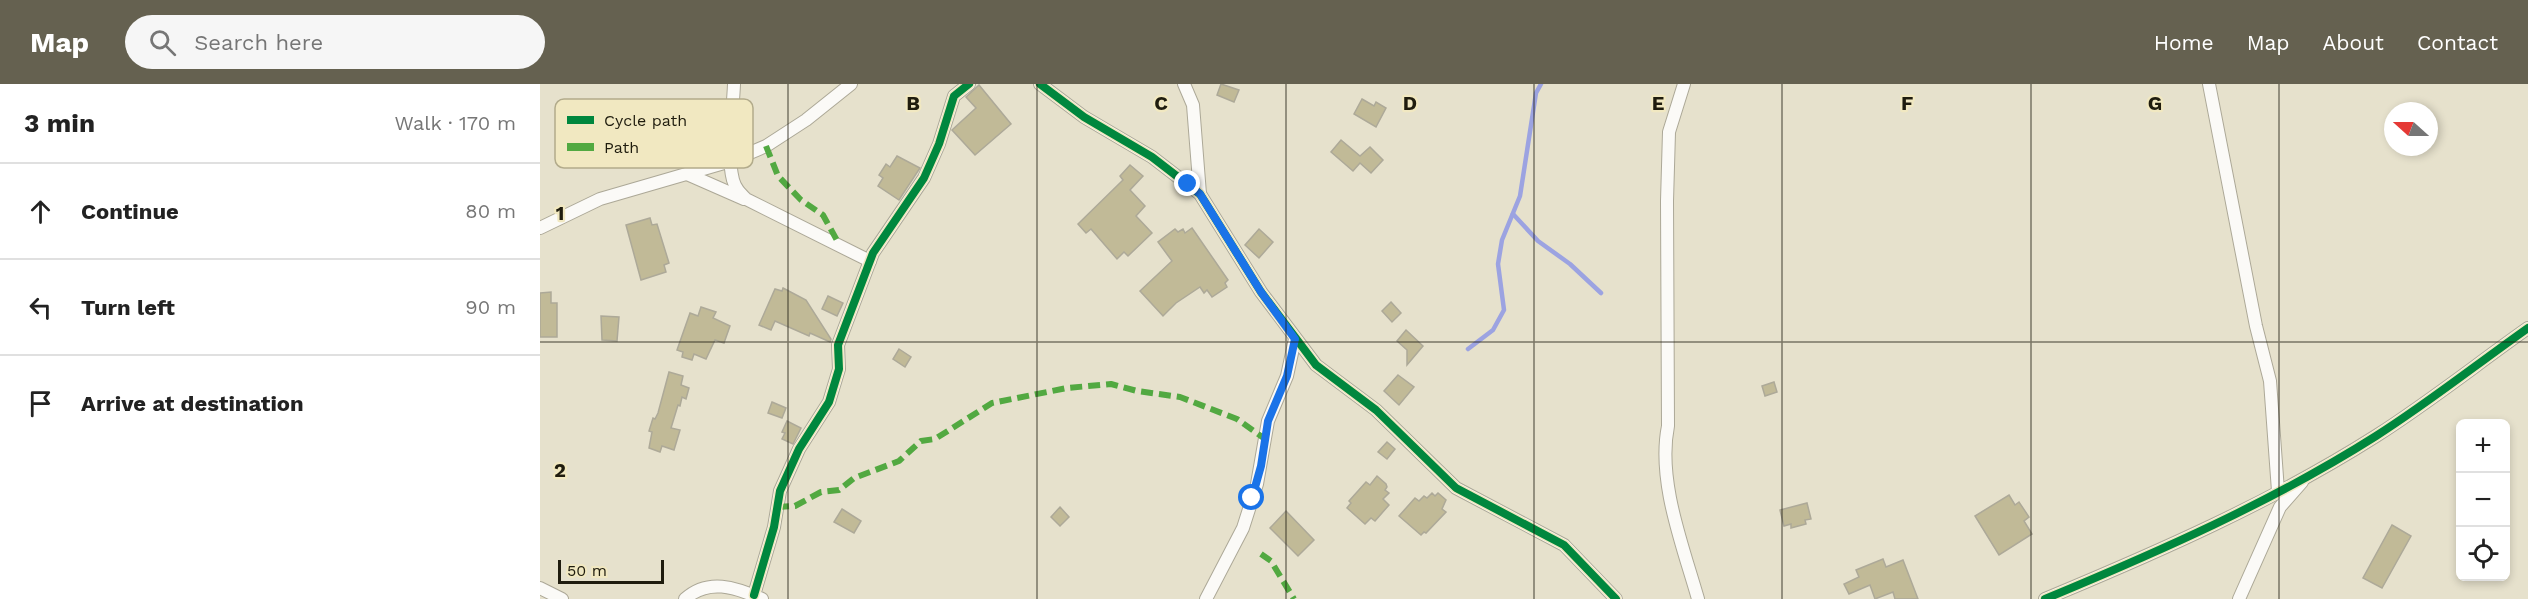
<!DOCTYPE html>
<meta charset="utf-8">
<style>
body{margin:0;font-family:"Work Sans",sans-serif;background:#f6f6f6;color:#222}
.controls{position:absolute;right:18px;bottom:18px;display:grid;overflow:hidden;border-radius:9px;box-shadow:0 3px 9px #0003}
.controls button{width:54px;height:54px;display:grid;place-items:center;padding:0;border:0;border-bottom:2px solid #e0e0e0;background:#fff;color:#222;font:30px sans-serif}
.compass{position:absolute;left:1844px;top:18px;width:54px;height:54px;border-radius:50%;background:#fff;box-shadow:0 3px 9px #0003;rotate:291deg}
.scale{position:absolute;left:18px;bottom:15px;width:106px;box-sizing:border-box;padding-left:6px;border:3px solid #1f1c0e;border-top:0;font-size:16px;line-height:21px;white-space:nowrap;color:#1f1c0e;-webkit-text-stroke:4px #f1e8c1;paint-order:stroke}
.stop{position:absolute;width:18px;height:18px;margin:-14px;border:4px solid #1a73e8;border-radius:50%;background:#fff}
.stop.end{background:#1a73e8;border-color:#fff;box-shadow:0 2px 6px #0008}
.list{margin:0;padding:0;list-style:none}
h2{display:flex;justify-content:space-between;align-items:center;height:78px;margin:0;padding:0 24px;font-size:26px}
h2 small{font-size:20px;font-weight:400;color:#767676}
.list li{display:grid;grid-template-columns:39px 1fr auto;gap:18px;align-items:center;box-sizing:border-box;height:96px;padding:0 24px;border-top:2px solid #e0e0e0}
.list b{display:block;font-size:22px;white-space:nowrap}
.list em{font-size:20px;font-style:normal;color:#767676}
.icon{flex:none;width:33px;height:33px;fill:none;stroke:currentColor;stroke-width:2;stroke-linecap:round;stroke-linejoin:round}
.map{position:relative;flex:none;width:1988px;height:515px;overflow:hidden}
header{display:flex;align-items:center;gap:36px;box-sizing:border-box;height:84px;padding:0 30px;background:#656150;color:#fff}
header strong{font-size:28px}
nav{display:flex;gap:33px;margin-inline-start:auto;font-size:21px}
.search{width:420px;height:54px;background:#f6f6f6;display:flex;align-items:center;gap:15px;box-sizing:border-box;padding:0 21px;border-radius:33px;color:#767676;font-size:22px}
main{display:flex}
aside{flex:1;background:#fff}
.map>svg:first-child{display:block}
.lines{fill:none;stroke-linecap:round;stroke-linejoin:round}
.stream{stroke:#9ca3e1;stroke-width:4.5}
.building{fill:#c1ba97;stroke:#ada998;stroke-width:1.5}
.street-casing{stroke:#aca897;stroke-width:14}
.street{stroke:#fbfaf7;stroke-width:12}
.quiet{stroke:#52a941;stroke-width:6;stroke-dasharray:12 6;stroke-linecap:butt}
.cycleway-casing{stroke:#f1e8c1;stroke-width:11}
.cycleway{stroke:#00873e;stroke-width:8}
.route{stroke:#1a73e8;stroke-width:8}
.grid{fill:none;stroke:#1f1c0e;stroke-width:1.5;stroke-opacity:0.55}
.key{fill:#f1e8c1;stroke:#b2ab8b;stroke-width:1.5}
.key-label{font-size:16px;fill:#1f1c0e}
.grid-label{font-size:20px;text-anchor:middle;font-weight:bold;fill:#1f1c0e;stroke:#f1e8c1;stroke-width:4.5;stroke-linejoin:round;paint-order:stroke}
</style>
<header>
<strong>Map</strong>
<div class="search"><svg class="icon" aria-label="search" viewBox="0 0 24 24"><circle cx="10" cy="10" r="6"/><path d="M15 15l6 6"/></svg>Search here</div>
<nav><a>Home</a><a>Map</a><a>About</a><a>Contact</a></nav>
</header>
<main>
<aside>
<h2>3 min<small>Walk · 170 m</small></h2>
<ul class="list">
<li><svg class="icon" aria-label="ahead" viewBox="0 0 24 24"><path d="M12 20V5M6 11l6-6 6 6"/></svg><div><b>Continue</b></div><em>80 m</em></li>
<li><svg class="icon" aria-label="left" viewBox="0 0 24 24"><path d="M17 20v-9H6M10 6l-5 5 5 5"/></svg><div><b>Turn left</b></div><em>90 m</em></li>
<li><svg class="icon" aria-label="arrive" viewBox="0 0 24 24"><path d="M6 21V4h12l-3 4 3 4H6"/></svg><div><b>Arrive at destination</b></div></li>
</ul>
</aside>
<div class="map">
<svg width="1988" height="515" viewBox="0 0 1988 515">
<rect width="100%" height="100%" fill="#e6e1cc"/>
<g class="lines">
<g class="stream">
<polyline points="973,130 998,157 1030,180 1061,209"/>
<polyline points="928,265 953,246 964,226 958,180 962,156 980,112 996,9 1001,0"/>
</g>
</g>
<g class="building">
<polygon points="681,0 699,6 694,18 677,11"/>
<polygon points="439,1 471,40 435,71 412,46 436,24 426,13"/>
<polygon points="822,15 834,22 836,18 846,24 836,43 814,30"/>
<polygon points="801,56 820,72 830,63 843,76 831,89 820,79 813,87 791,68"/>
<polygon points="357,72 380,84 359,116 338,102 343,94 339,91 346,80 350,83"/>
<polygon points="590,81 603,92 590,106 605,122 596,132 612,149 588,172 584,168 577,175 551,145 546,149 538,140 583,96 580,92"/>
<polygon points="110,134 112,141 117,140 129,179 124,181 126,188 101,196 86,141"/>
<polygon points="652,144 688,196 685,199 687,203 672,213 667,206 664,209 660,203 636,219 623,232 600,207 632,177 618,158 635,145 638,148 643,145 645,149"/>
<polygon points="719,145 733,158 719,174 705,161"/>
<polygon points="243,204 266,216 291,255 290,258 270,249 269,252 235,237 231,246 219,241 235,205 242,207"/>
<polygon points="11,208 11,219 17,219 17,253 0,253 0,209"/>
<polygon points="288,212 303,219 297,232 282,225"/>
<polygon points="851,218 861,229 852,238 842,227"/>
<polygon points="161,223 176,228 173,234 190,242 184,259 175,256 166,275 154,270 152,276 142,273 143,268 137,266 150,229 158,232"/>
<polygon points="61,232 79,233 77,257 62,256"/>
<polygon points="866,246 883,262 867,281 867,266 857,257"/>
<polygon points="359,265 371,273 365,283 353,275"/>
<polygon points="129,288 143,292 141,301 149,304 146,315 142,313 140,322 138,321 131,344 140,346 134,366 122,362 120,368 109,364 112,348 109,347 113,334 115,335 118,329"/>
<polygon points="858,291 874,303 859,321 844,307"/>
<polygon points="1234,298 1237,308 1225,312 1222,302"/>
<polygon points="232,318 246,324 242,334 228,329"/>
<polygon points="247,337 261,344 253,360 242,355 245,349 242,348"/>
<polygon points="847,358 855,365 847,375 838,368"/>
<polygon points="837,392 846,400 847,403 845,406 849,409 843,415 849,421 835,437 831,434 825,440 807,424 811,419 809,417 826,398 830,401"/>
<polygon points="892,409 895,412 898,409 906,416 902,425 906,428 886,449 884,448 881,451 859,432 875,414 879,417 884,412 887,414"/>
<polygon points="1469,411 1475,421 1479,418 1489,433 1484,437 1492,450 1459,471 1435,432"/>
<polygon points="1267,419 1271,435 1265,436 1266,440 1251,444 1251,440 1244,442 1240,426"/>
<polygon points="520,423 529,433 520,442 511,433"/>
<polygon points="302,425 321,437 314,449 294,438"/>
<polygon points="746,427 774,456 758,472 730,444"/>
<polygon points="1852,441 1871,452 1842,504 1823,494"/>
<polygon points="1343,475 1346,483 1363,476 1378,515 1355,515 1353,508 1335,515 1330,501 1309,510 1304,500 1319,493 1316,486"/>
</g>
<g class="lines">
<g class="street-casing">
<g id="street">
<path d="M194,0C193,29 186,68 193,96C195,104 200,109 206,115L330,177"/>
<polyline points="500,0 544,33 612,73 660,110 721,208 776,281 836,326 916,404 1024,461 1076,515"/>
<polyline points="644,0 653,21 660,110"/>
<path d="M1144,0L1129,48L1127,117L1128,342C1117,397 1143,462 1158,515"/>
<polyline points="1669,0 1716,242 1730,297 1738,407"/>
<polyline points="147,90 204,115"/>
<polyline points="0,144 60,115 191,77 226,62 266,36 311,0"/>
<polyline points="0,504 22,515"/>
<polyline points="214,511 234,443 240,407 259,365 289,318 299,285 298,261 333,169 384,94 399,60 414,12 429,0"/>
<path d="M145,515C168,494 195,503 222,515"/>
<polyline points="666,515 703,444 717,400 728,337 747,292 755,255"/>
<path d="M1505,515C1618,468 1732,418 1836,352C1888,319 1937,280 1988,244"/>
<polyline points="1699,515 1740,423 1762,398"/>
</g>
</g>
<use href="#street" class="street"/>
<g class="quiet">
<polyline points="226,62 238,92 261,116 283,131 299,160"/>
<polyline points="237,423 255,422 281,408 299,406 314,394 359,377 381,357 395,355 452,319 527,304 571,300 597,307 640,313 697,335 725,355"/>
<polyline points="721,470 731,477 754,515"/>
</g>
<g class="cycleway-casing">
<g id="cycleway">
<polyline points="500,0 544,33 612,73 660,110 721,208 776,281 836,326 916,404 1024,461 1076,515"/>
<polyline points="214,511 234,443 240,407 259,365 289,318 299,285 298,261 333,169 384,94 399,60 414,12 429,0"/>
<path d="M1505,515C1618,468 1732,418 1836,352C1888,319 1937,280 1988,244"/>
</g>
</g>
<use href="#cycleway" class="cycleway"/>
</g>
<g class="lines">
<polyline class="route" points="648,100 660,110 721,208 755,255 747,292 728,337 721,382 712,414"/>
</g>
<path class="grid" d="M248,0V515M497,0V515M746,0V515M994,0V515M1242,0V515M1491,0V515M1739,0V515M0,258H1988"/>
<rect x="15" y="15" width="198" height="69" rx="9" class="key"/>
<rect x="27" y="32" width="27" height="8" fill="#00873e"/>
<rect x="27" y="59" width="27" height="8" fill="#52a941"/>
<g class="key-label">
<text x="64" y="42">Cycle path</text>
<text x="64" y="69">Path</text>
</g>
<g class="grid-label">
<text x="373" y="26">B</text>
<text x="621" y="26">C</text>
<text x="870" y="26">D</text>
<text x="1118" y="26">E</text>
<text x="1367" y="26">F</text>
<text x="1615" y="26">G</text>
<text x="20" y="136">1</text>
<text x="20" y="393">2</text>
</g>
</svg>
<div class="controls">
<button>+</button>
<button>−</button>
<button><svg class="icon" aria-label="locate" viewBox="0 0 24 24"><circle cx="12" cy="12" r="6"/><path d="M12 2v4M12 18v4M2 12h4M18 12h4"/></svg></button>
</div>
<svg class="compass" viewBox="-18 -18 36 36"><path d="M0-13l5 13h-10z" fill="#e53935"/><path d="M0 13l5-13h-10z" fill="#767676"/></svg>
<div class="scale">50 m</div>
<div class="stop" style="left:712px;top:414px"></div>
<div class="stop end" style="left:648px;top:100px"></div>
</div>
</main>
